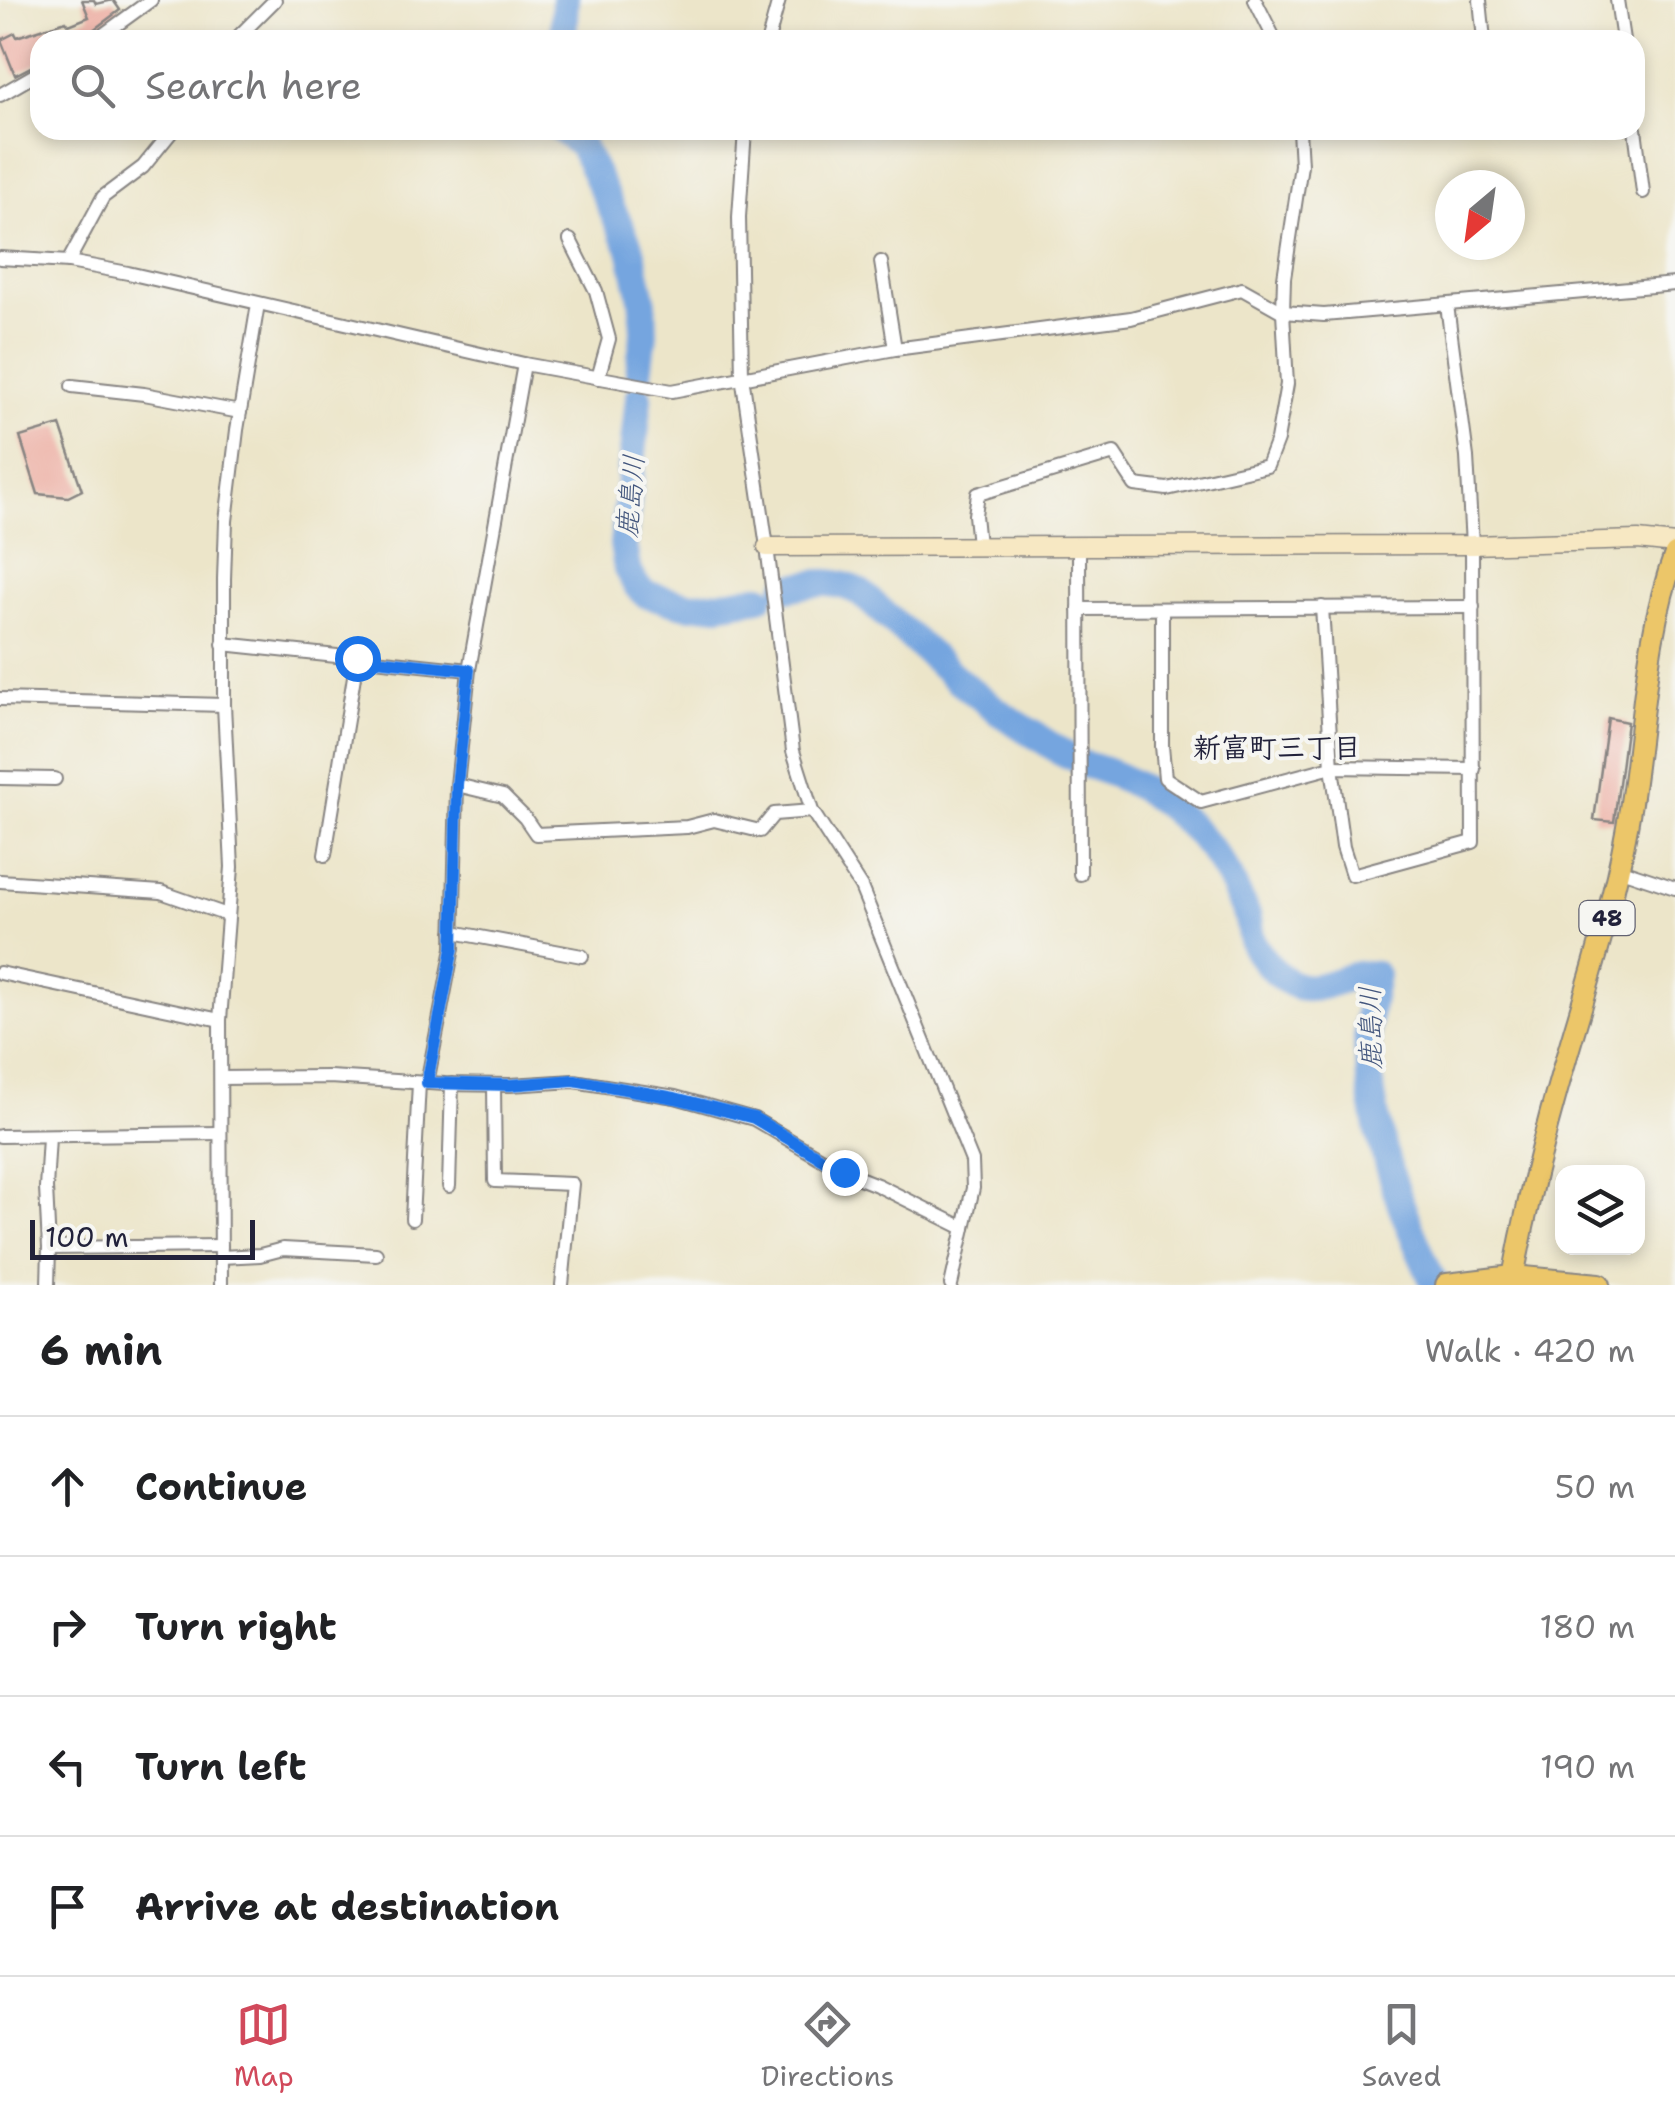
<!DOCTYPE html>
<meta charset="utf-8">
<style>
body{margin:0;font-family:"Shantell Sans","Klee One",sans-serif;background:#f6f6f6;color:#202124}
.controls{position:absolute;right:30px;bottom:30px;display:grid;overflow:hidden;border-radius:20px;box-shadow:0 5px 15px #0003}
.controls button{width:90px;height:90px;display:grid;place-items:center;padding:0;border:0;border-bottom:2px solid #e0e0e0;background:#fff;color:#202124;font:50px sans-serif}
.compass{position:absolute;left:1435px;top:170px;width:90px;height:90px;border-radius:50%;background:#fff;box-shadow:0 5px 15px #0003;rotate:209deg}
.scale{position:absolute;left:30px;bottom:25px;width:225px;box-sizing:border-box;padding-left:10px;border:5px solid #22223b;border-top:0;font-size:28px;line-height:35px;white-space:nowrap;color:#22223b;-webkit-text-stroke:8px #f6f6f2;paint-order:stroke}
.stop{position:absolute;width:30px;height:30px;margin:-22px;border:8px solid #1a73e8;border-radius:50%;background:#fff}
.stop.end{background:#1a73e8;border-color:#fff;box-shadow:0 2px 10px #0008}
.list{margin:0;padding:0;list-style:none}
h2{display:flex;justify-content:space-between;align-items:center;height:130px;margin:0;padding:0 40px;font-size:42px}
h2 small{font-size:32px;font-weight:400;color:#757577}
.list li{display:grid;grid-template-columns:65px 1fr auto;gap:30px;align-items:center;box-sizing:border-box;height:140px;padding:0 40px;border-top:2px solid #e0e0e0}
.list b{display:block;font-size:38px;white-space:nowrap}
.list em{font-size:32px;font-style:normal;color:#757577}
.icon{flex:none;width:55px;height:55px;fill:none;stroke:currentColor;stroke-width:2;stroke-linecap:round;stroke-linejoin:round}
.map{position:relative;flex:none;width:1675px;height:1285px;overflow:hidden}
.search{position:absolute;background:#fff;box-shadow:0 5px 15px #0003;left:30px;right:30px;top:30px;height:110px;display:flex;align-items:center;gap:25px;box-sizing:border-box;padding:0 35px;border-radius:30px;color:#757577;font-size:38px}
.sheet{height:690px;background:#fff}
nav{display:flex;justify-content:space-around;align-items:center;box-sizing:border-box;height:140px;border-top:2px solid #e0e0e0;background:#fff;font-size:28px;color:#757577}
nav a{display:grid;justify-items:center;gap:5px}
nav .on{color:#d1495b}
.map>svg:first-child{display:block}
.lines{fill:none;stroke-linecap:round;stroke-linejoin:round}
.river{stroke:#74a5df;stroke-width:28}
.building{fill:#edaea3}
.street-casing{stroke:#878482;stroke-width:16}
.secondary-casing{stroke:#878482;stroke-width:21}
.primary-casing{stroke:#878482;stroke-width:24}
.highway-casing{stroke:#878482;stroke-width:26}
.street{stroke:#fff;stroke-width:12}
.secondary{stroke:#f7e8c3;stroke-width:18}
.primary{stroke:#ecc669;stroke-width:20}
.highway{stroke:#ecc669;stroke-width:22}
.route{stroke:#1a73e8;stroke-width:12}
.labels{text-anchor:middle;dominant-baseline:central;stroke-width:8;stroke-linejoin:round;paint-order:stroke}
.shield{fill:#f6f6f2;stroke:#626272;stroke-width:2.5}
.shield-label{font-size:22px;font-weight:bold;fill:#22223b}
.water-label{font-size:28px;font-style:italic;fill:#43567d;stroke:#f6f6f2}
.neighbourhood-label{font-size:28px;font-weight:bold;fill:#22223b;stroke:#f6f6f2}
</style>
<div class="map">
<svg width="1675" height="1285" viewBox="0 0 1675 1285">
<rect width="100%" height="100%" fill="#f6f6f2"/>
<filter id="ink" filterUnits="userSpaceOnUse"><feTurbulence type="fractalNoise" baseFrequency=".01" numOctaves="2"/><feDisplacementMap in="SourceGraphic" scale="20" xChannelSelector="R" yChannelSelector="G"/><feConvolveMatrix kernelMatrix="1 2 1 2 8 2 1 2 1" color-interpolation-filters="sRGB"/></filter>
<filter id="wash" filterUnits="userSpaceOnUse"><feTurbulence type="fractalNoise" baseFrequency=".0048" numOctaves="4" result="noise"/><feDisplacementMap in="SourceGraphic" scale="40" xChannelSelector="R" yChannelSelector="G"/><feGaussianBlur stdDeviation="2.25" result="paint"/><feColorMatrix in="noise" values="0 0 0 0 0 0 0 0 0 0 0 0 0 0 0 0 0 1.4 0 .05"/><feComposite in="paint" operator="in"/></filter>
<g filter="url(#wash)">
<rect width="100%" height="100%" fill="#ece5c9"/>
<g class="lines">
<g class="river">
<polyline points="563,40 565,0"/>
<polyline points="561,130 581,145 631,249 643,303 644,333 639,373"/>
<polyline points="639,398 623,544 627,569 636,585 645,594 688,605 719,604 760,597"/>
<path d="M786,588C815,583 834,578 861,593L959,681L1002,714L1066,755"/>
<path d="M1082,764C1145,779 1206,828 1234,887C1238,896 1243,906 1247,915C1250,925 1249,936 1254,945C1261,959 1278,977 1292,984C1322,997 1347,969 1375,975C1372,994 1366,1016 1367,1035C1368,1124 1398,1206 1435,1285"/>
</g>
</g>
<g id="blocks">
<g class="building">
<polygon points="82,0 94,0 96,4 113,0 120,10 89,33 86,40 40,40 40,62 15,75 1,40 15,33 17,37 66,21 69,25 89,17"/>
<polygon points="60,425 82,490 68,497 38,494 20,437"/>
<polygon points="1608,718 1627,722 1614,822 1594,820"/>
</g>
</g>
</g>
<g filter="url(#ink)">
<use href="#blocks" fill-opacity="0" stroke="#878482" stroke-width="2.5"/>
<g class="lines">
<g class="street-casing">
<g id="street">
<polyline points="1255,0 1275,40"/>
<polyline points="1480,0 1484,40"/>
<polyline points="1617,0 1623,40"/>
<polyline points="96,40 151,0"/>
<polyline points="235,40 275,0"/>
<polyline points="768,40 779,0"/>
<polyline points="0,95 40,72"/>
<polyline points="1635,129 1643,192"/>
<polyline points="745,130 739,217 742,376 767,547 793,751 812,811 861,887 972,1161 973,1188 951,1285"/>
<polyline points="570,240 596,291 609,339 598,378"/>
<polyline points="0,258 69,262 128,273 524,364 672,391 895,349 1131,318 1242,289 1283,312 1324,315 1675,284"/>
<polyline points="68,262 103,197 143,167 173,130"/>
<polyline points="881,262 895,349"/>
<polyline points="524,364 469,670 457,785 503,796 525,818 536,834 687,827 714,820 760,831 774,814 812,811"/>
<polyline points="72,386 144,394 240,412"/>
<polyline points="978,545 975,515 978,494 1114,453 1135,485 1167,489 1267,466 1277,440 1287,384 1283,312 1284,278 1301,165 1299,130"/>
<polyline points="1079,546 1080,874"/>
<polyline points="1322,607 1332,767 1343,847 1352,875 1473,842 1472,545 1467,457 1447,305"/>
<polyline points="1079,609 1473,607"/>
<polyline points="1162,610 1162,746 1165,778 1201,802 1332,767 1474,769"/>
<polyline points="223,644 469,670"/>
<polyline points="0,699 224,705"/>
<polyline points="0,778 55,779"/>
<polyline points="325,855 357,658"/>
<polyline points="1618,869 1675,888"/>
<polyline points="0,881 161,892 227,915"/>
<polyline points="453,932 582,956"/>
<polyline points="0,973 220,1020"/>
<polyline points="221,1078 329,1077 445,1084 510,1085 574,1081 675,1097 754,1119 844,1172 877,1185 964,1228"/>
<polyline points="427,1083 453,948 457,785"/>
<polyline points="494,1085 495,1181 572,1184 562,1285"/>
<polyline points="0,1136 220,1133"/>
<polyline points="49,1137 46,1188 49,1248 221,1246"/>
<polyline points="449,1186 452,1084"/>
<polyline points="412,1219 419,1083"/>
<polyline points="221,1257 260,1255 283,1249 376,1254"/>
<polyline points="48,1285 49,1248"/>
<polyline points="221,1285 220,1020 232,867 224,705 224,579 226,521 237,430 258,304"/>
</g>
</g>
<g class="secondary-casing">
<polyline id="secondary" points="767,547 1472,545 1638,540 1675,544"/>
</g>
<g class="primary-casing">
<path id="primary" d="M1513,1277C1526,1209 1542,1142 1561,1076C1584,995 1611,915 1626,832C1644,740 1642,642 1675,554"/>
</g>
<g class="highway-casing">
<polyline id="highway" points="1447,1285 1513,1277 1599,1285"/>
</g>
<use href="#street" class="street"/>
<use href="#secondary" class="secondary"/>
<use href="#primary" class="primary"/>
<use href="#highway" class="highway"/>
</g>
</g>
<g class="lines" filter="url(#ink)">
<polyline class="route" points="357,658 469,670 457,785 453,948 427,1083 510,1085 574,1080 675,1098 754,1118 844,1172"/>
</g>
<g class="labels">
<rect class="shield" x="1579.5" y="901" width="55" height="34" rx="8"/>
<g class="shield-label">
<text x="1607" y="918">48</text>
</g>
<g class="water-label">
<text transform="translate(630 496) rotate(-85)">鹿島川</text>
<text transform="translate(1370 1028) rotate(-91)">鹿島川</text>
</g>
<g class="neighbourhood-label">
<text x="1277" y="747">新富町三丁目</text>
</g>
</g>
</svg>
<div class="controls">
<button><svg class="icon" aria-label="layers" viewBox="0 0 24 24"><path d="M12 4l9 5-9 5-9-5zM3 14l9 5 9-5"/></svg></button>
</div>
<svg class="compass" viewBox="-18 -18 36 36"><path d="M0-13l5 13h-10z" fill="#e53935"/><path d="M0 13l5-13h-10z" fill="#757577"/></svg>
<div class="scale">100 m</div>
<div class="stop" style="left:357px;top:658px"></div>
<div class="stop end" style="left:844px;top:1172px"></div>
<div class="search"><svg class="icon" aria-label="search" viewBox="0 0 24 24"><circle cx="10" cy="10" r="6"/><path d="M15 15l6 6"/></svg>Search here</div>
</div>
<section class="sheet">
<h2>6 min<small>Walk · 420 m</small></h2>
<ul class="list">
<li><svg class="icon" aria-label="ahead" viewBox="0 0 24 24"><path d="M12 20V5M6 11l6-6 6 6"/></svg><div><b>Continue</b></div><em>50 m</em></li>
<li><svg class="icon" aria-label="right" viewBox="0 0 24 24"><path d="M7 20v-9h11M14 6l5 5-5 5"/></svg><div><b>Turn right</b></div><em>180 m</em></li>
<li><svg class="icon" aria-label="left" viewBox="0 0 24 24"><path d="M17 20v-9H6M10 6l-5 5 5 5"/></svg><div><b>Turn left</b></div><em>190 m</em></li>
<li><svg class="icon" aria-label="arrive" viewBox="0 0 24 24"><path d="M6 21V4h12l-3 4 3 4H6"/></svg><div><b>Arrive at destination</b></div></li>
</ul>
</section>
<nav>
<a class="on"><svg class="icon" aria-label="map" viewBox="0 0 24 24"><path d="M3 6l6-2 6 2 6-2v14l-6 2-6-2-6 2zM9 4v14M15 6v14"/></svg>Map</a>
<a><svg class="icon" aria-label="directions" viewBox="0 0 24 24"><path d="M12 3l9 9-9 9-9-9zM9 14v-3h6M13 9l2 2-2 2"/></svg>Directions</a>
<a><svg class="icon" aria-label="saved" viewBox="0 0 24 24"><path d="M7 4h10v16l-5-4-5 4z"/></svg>Saved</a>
</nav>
